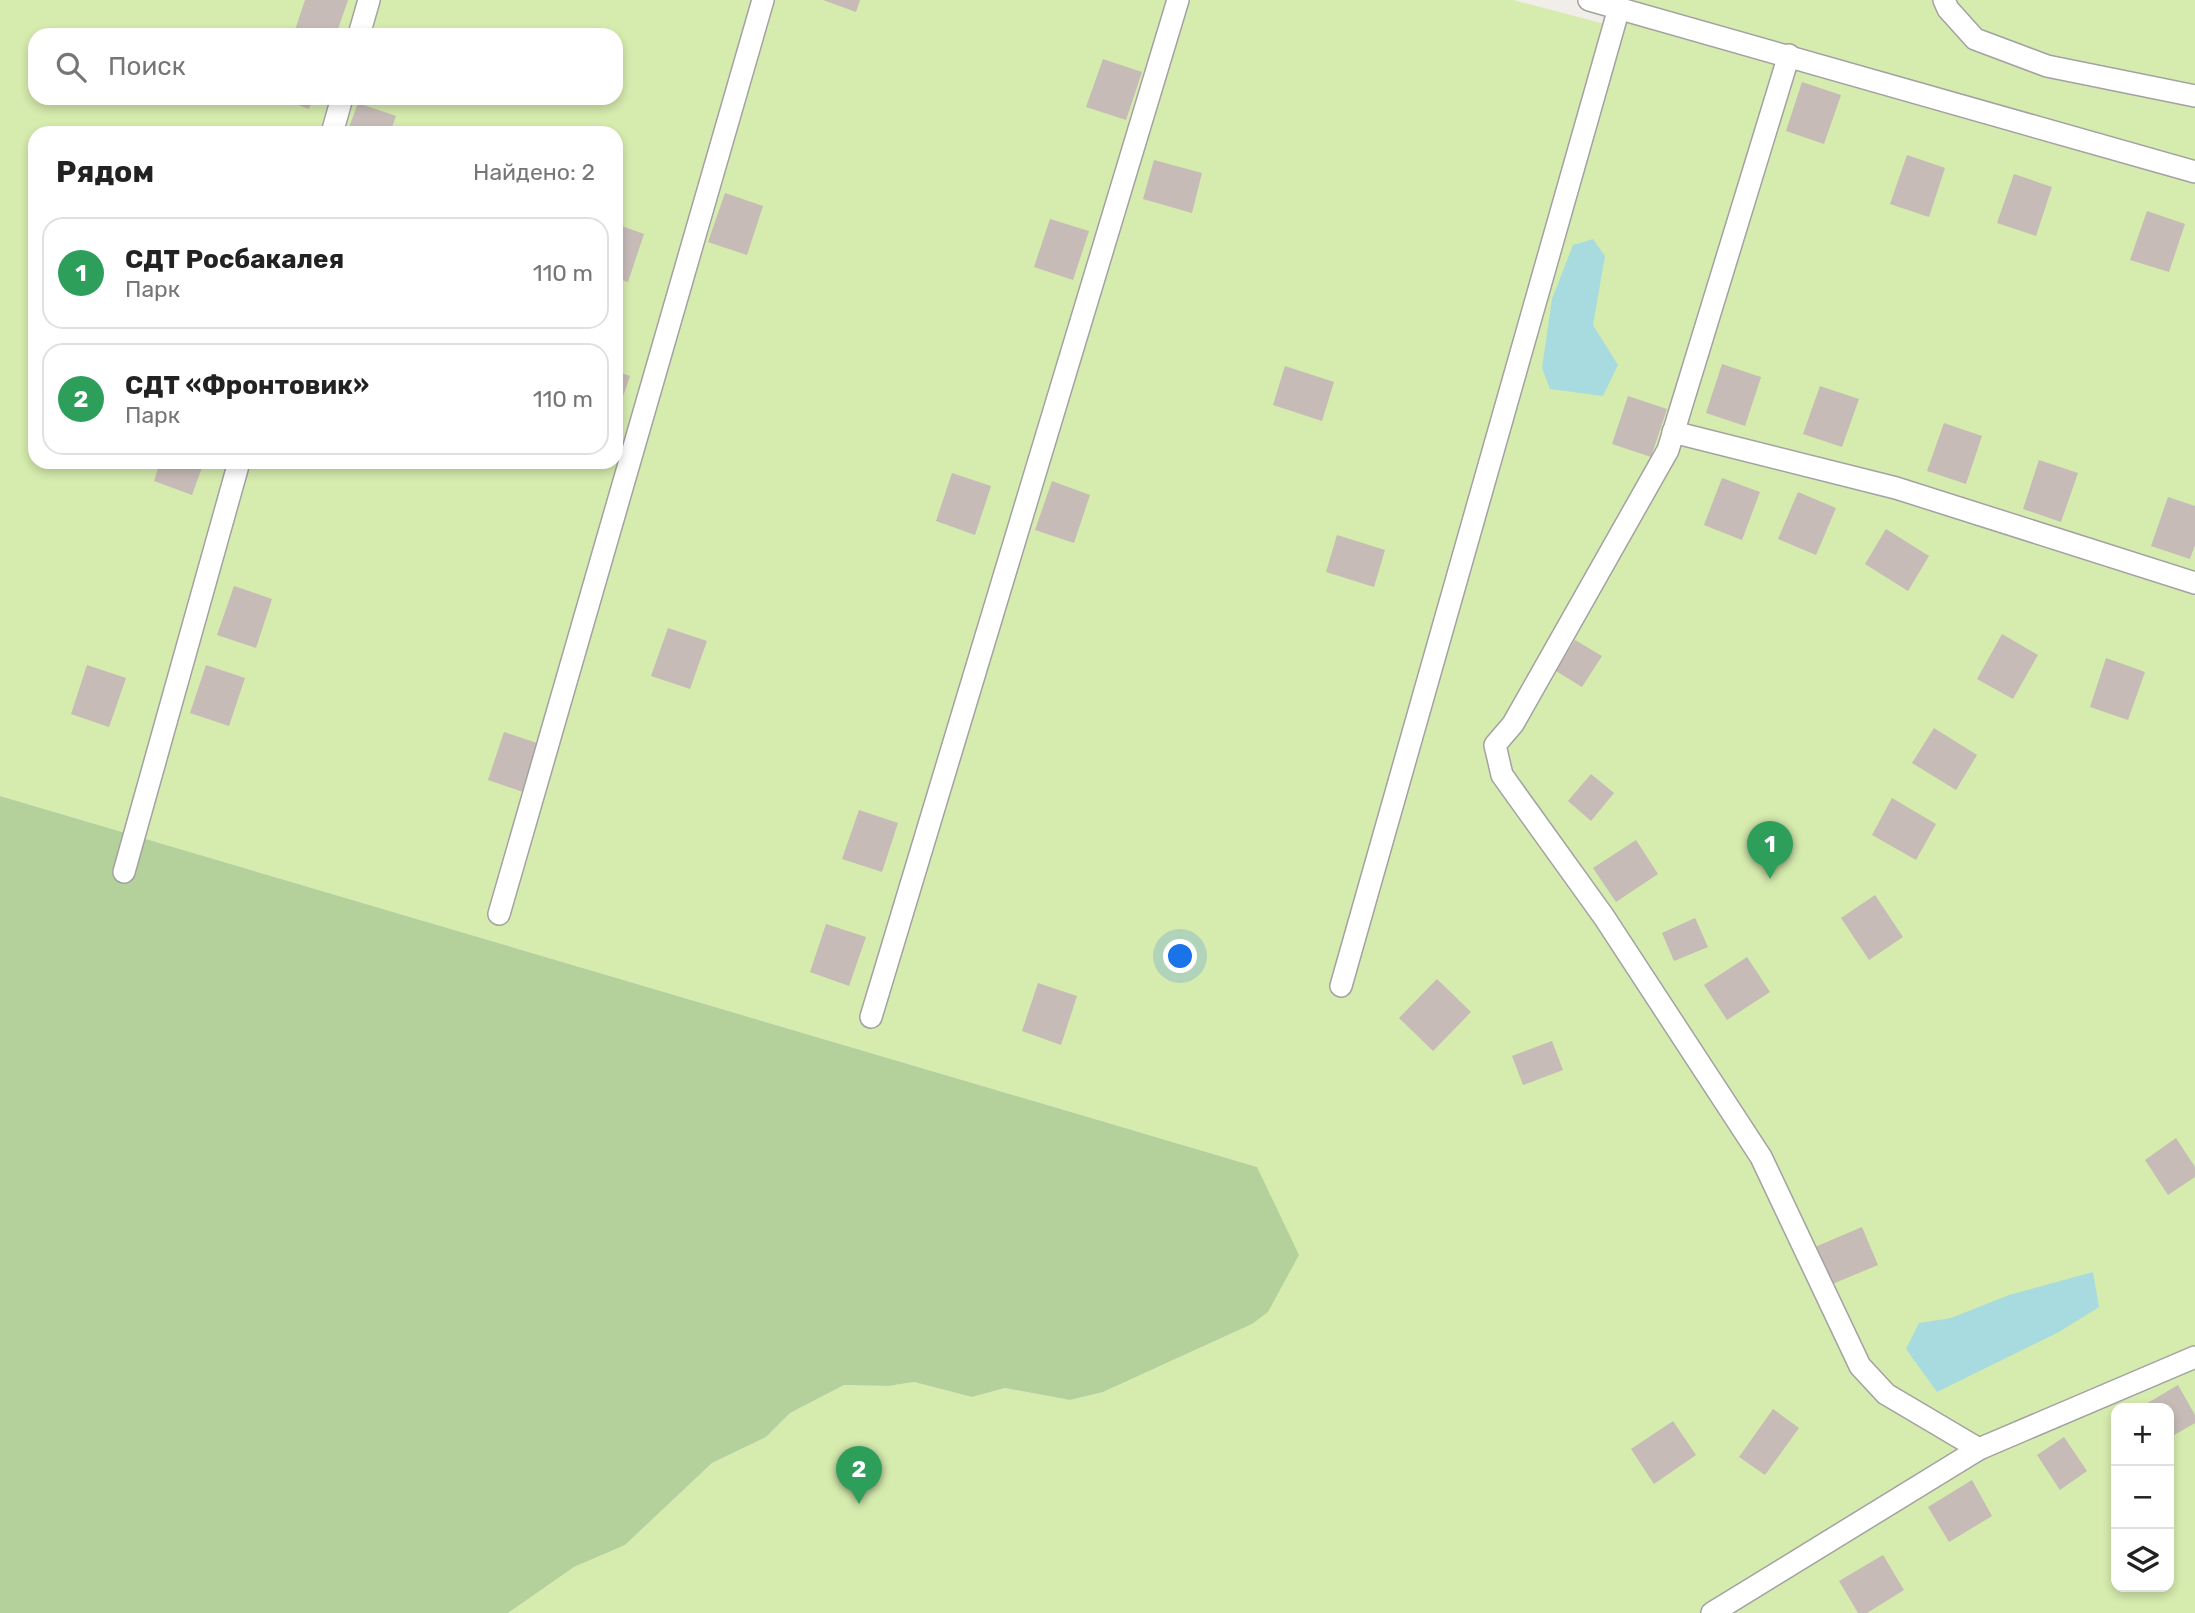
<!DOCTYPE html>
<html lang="ru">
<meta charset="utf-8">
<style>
body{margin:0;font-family:Rubik,sans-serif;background:#f6f6f6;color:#222}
.controls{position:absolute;right:21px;bottom:21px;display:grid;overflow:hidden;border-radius:14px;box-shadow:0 4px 10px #0003}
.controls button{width:63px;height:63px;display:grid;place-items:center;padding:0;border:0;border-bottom:2px solid #e0e0e0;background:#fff;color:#222;font:35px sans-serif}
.you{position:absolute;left:1181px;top:957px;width:24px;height:24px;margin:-18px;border:5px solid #fff;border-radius:50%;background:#1a73e8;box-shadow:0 0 0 10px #1a73e833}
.badge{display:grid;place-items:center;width:46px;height:46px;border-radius:50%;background:#0b8043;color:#fff;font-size:23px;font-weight:700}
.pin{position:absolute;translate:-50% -58px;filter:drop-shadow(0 2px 4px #0008)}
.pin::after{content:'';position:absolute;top:37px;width:24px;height:21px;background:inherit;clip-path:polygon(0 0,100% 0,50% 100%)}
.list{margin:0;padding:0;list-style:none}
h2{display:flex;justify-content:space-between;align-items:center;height:91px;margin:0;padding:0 28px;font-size:30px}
h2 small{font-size:23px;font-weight:400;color:#767676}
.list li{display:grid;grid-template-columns:46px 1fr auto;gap:21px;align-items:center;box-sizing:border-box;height:112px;margin:0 14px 14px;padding:0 14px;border:2px solid #e0e0e0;border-radius:21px}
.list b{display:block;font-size:26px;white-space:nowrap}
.list p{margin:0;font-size:23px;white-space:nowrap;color:#767676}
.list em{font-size:23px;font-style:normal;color:#767676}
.icon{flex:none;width:38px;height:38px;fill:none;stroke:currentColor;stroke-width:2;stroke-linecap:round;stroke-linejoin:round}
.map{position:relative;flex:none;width:2195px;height:1613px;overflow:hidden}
.search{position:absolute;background:#fff;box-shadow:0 4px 10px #0003;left:28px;top:28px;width:595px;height:77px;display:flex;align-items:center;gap:18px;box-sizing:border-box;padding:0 24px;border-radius:21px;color:#767676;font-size:26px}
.panel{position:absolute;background:#fff;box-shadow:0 4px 10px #0003;left:28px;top:126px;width:595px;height:343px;border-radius:21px}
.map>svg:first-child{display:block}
.grass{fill:#d6ebae;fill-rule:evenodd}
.forest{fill:#b4d19c}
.water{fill:#a8dbdf}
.building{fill:#c6bbb7}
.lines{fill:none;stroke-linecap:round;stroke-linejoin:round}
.lane-casing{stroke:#a2a2a2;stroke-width:24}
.lane{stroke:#fff;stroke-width:21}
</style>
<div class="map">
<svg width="2195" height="1613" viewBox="0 0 2195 1613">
<rect width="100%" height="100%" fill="#f1ede8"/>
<path class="grass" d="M0,0H1513L1605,24L1599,0H2195V1613H508L574,1567L625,1545L712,1463L766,1437L790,1413L844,1385L888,1386L914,1382L972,1397L1005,1388L1070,1400L1103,1392L1252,1324L1257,1167L0,796ZM35,35H616V98H35ZM35,133H616V462H35ZM2116,1408H2169V1587H2116Z"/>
<polygon class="forest" points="0,796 1257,1167 1299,1255 1268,1312 1252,1324 1103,1392 1070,1400 1005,1388 972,1397 914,1382 888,1386 844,1385 790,1413 766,1437 712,1463 625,1545 574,1567 508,1613 0,1613"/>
<g class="water">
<polygon points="1593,239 1605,256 1593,325 1618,365 1603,396 1550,389 1542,368 1552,299 1573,245"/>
<polygon points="2093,1272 2099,1307 2059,1332 1937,1392 1906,1349 1919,1323 1951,1318 2009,1295"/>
</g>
<g class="building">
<polygon points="305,0 348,0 336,35 309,35 295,30"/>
<polygon points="823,0 860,0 856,12"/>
<polygon points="1103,59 1142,72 1126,120 1086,107"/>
<polygon points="1802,82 1841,95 1824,144 1786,131"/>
<polygon points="278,98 313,98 309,109"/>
<polygon points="358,103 396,116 390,133 347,133"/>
<polygon points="1907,155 1945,168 1929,217 1890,204"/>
<polygon points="1154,160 1202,173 1192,213 1143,199"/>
<polygon points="2014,174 2052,187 2036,236 1997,223"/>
<polygon points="725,193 763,206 747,255 708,242"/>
<polygon points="2147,211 2185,224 2169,272 2130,260"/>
<polygon points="1050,219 1089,231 1073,280 1034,267"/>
<polygon points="616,224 644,234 628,282 616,278"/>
<polygon points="1722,364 1761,377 1745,426 1706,413"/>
<polygon points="1285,366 1334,382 1322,421 1273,405"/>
<polygon points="616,371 630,376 616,417"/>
<polygon points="1820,386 1859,399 1842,447 1803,434"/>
<polygon points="1628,396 1667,409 1651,457 1612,444"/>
<polygon points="1944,423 1982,436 1966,484 1927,471"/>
<polygon points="2039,460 2078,473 2061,522 2023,509"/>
<polygon points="160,462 204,462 192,495 154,481"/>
<polygon points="952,473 991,486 975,535 936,521"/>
<polygon points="1722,478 1760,492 1742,540 1704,525"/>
<polygon points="1052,481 1090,495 1074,543 1035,530"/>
<polygon points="1798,492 1836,508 1816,555 1778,539"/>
<polygon points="2168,497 2195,506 2195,545 2190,559 2151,546"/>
<polygon points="1886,529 1929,556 1908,591 1865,564"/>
<polygon points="1337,535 1385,550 1374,587 1326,572"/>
<polygon points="234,586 272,599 256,648 217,635"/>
<polygon points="668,628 707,641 690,689 651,676"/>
<polygon points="2002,634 2038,655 2013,699 1977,679"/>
<polygon points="1575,640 1602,656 1582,687 1556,671"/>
<polygon points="2106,658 2145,672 2128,720 2090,707"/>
<polygon points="87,665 126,678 109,727 71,714"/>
<polygon points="206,665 245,678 229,726 190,713"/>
<polygon points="1934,728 1977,755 1956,790 1912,763"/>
<polygon points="504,732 543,745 526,793 488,780"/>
<polygon points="1591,774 1614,793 1591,821 1568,801"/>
<polygon points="1892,798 1936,824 1916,860 1872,835"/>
<polygon points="859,810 898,823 882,872 842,859"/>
<polygon points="1636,840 1658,874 1616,902 1593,868"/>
<polygon points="1875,895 1903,937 1869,960 1841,918"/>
<polygon points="1695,918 1708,947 1674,961 1662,933"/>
<polygon points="826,924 866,937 849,986 810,972"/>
<polygon points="1747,957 1770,992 1727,1020 1704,985"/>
<polygon points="1437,979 1471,1012 1433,1051 1399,1018"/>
<polygon points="1038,983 1077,996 1061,1045 1022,1031"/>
<polygon points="1552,1041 1563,1070 1523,1085 1512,1056"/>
<polygon points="2176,1138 2195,1167 2195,1177 2168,1195 2145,1160"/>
<polygon points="1862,1227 1878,1265 1830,1285 1815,1247"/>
<polygon points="2178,1385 2195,1415 2195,1423 2169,1438 2169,1408 2139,1408"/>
<polygon points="1773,1409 1799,1428 1765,1475 1739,1457"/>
<polygon points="1673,1421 1696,1455 1654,1484 1631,1449"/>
<polygon points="2064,1437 2087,1471 2060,1490 2037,1455"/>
<polygon points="1972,1480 1992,1516 1949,1542 1928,1507"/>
<polygon points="1883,1555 1904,1590 1867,1613 1858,1613 1839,1581"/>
</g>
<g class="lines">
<g class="lane-casing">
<g id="lane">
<polyline points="1589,0 2195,172"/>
<polyline points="1944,0 1948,9 1975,39 2047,66 2195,96"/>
<polyline points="359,35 369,0"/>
<polyline points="1789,55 1668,450 1513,724 1495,745 1502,775 1604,917 1761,1157 1860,1366 1886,1394 1979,1449"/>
<polyline points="332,133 342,98"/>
<polyline points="1673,432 1896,488 2195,583"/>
<polyline points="124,872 239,462"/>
<polyline points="499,914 763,0"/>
<polyline points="1341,986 1619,8"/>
<polyline points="871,1017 1178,0"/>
<polyline points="1712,1613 1979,1449 2195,1357"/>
</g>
</g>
<use href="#lane" class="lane"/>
</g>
</svg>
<div class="controls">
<button>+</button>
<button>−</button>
<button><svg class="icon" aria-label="layers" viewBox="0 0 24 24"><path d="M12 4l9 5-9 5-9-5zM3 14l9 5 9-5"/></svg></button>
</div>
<div class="you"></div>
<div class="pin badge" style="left:1770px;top:879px;background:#2e9e5b">1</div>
<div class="pin badge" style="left:859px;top:1504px;background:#2e9e5b">2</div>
<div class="search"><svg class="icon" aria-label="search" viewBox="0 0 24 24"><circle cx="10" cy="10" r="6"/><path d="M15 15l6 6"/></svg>Поиск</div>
<section class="panel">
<h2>Рядом<small>Найдено: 2</small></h2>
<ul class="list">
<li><span class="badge" style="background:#2e9e5b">1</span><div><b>СДТ Росбакалея</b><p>Парк</p></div><em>110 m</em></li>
<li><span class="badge" style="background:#2e9e5b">2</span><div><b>СДТ «Фронтовик»</b><p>Парк</p></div><em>110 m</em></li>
</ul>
</section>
</div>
